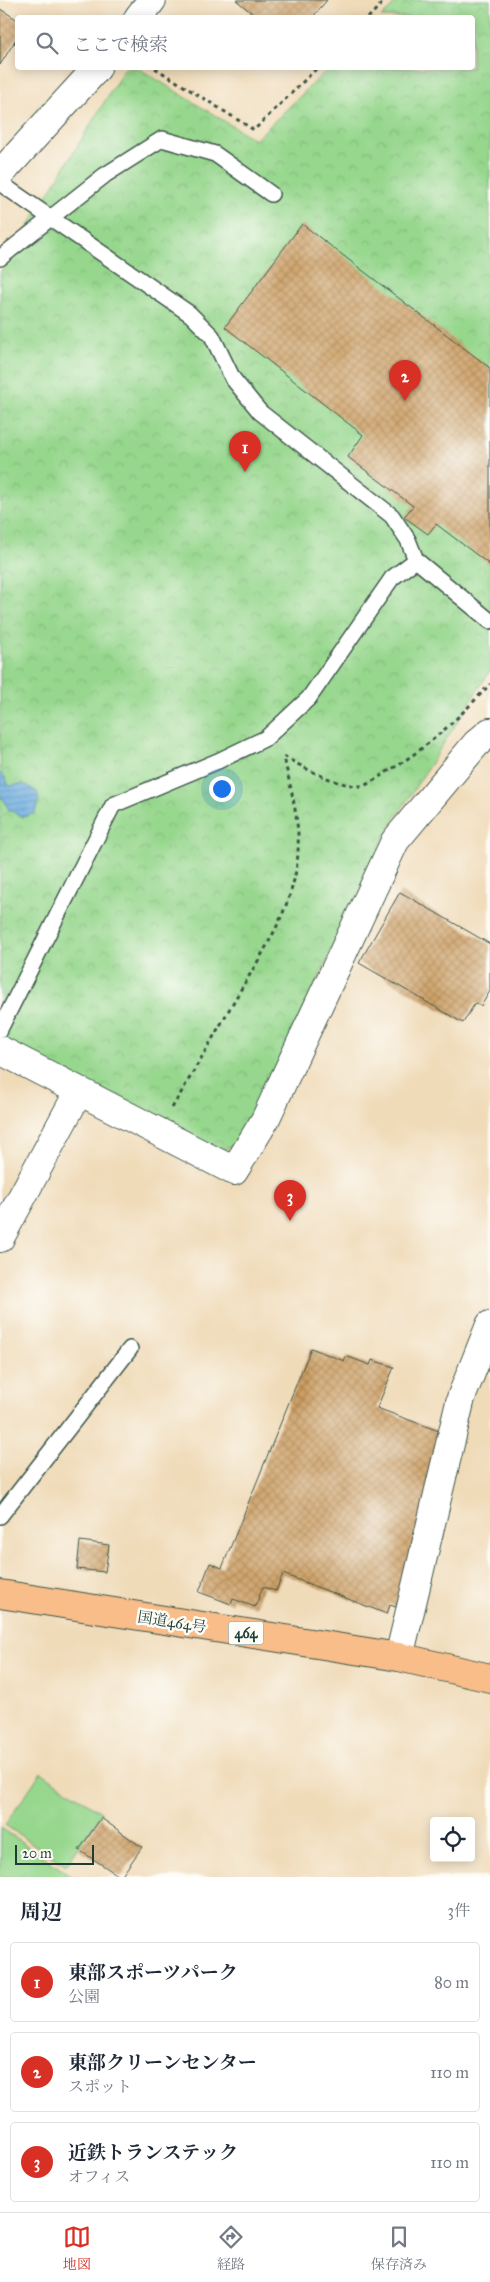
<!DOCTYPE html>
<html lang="ja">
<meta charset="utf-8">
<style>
body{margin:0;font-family:"IM FELL Great Primer","Noto Serif JP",serif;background:#f2f2f3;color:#1f2937}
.controls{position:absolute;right:15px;bottom:15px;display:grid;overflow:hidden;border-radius:5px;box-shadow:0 2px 12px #0003}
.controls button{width:45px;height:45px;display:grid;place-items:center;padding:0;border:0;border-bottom:1px solid #e0e1e3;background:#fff;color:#1f2937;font:25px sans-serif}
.scale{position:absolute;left:15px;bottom:12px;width:79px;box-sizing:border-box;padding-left:5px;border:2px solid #1f3d34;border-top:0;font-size:14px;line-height:18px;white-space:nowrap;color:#1f3d34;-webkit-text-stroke:4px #fdfcf7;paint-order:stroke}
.you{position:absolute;left:221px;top:788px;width:18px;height:18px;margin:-12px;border:4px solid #fff;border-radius:50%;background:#1a73e8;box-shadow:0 0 0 8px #1a73e833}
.badge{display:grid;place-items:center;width:32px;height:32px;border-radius:50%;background:#d93025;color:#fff;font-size:16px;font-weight:700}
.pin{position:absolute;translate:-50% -41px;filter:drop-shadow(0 1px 2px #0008)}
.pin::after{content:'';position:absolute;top:26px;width:18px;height:15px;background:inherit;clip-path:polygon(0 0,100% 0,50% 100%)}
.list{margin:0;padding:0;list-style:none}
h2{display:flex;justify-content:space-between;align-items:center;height:65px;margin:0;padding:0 20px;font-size:21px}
h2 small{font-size:16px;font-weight:400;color:#747a83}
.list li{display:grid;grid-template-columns:32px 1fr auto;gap:15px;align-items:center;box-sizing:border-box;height:80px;margin:0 10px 10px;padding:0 10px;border:1px solid #e0e1e3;border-radius:5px}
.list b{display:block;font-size:19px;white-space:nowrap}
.list p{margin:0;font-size:16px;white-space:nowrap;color:#747a83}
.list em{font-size:16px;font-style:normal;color:#747a83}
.icon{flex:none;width:28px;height:28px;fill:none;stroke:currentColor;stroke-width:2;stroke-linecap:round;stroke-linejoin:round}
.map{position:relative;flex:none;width:490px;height:1877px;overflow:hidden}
.search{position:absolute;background:#fff;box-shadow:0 2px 12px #0003;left:15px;right:15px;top:15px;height:55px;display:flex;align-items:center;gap:12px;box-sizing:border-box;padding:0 18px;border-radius:5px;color:#747a83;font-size:19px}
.sheet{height:335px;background:#fff}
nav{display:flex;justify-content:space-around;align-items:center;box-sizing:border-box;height:70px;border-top:1px solid #e0e1e3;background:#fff;font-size:14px;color:#747a83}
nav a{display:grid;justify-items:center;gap:2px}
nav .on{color:#d93025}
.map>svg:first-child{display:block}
.grass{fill:#96d78d;stroke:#5a8a60}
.park{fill:url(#park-crowns);stroke:#5a8a60}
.water{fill:url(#water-rules);stroke:#46748a}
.building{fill:url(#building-cross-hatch)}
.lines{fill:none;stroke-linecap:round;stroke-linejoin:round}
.lane-casing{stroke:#3e5548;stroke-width:18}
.street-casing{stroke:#3e5548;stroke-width:30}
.highway-casing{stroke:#3e5548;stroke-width:30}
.path{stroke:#3e5548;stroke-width:3;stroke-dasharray:4 4;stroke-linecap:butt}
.lane{stroke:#fff;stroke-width:15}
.street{stroke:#fff;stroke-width:28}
.highway{stroke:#f8bd89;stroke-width:28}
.labels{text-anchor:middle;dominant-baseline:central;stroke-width:5;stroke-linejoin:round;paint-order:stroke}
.shield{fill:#fdfcf7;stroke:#62766e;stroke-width:1}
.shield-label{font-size:14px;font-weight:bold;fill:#1f3d34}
.street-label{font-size:15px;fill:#1f3d34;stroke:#fdfcf7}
</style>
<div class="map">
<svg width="490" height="1877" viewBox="0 0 490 1877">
<defs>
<pattern id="park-crowns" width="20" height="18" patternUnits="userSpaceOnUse" patternTransform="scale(1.25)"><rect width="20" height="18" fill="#96d78d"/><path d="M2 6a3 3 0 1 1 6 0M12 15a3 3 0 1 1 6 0" fill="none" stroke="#81b97a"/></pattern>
<pattern id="water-rules" width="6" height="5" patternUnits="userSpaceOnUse" patternTransform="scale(1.25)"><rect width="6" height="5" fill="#6cacdf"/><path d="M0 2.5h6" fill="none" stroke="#588db6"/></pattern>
<pattern id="building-cross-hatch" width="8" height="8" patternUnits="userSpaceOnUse" patternTransform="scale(1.25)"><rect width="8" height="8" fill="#ce9f63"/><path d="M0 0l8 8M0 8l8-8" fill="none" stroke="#a78352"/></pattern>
</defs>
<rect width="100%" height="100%" fill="#fdfcf7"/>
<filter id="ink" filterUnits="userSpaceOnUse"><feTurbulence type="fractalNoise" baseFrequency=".02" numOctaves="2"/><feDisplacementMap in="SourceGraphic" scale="10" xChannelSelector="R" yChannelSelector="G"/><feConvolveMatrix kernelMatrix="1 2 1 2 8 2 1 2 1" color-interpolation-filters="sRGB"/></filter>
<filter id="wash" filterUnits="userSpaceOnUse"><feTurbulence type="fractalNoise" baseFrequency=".0096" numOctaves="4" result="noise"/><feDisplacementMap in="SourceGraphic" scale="20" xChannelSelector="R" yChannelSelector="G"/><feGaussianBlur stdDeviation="1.12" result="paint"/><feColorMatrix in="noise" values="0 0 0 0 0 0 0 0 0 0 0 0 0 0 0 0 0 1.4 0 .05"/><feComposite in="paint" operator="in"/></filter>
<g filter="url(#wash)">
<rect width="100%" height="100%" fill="#f0dbb9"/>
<g class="grass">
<polygon points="41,1772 102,1813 66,1866 5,1825"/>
<polygon points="1,1828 73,1877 0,1877"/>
</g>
<polygon class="park" points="399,0 490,0 490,671 388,830 241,1144 215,1152 0,1039 0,273 125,68 138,68 255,140 329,68 472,68 472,18 381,17"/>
<polygon class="water" points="0,773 5,777 9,786 24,784 37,792 39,800 35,813 23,817 9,810 3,798 0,798"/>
<g id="blocks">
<g class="building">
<polygon points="236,0 327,0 312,18 258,18"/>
<polygon points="0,9 18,20 18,36 0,65"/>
<polygon points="302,224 490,368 490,565 436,524 428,534 404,517 413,506 348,457 363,435 225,327"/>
<polygon points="400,892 490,944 490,991 481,1006 475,1003 463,1023 359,963"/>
<polygon points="311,1348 344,1361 346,1356 370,1365 372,1360 394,1367 377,1408 447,1434 396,1607 390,1605 387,1614 283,1574 276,1591 263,1587 255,1607 233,1599 231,1604 199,1592 210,1563 222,1568"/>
<polygon points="80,1541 109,1545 105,1572 77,1569"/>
<polygon points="101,1818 142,1847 121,1877 79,1850"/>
</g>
</g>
</g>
<g filter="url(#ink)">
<use href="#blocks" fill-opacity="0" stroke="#3e5548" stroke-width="1"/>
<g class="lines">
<g class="lane-casing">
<g id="lane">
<polyline points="0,183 190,314 212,336 233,379 260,412 392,516 408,540 416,560 490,621"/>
<polyline points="0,258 105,175 162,139 215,154 271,194"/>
<polyline points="0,1029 113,805 218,761 266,738 309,698 392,578 416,560"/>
<polyline points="0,1516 130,1349"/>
</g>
</g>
<g class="street-casing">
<g id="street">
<polyline points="138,18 152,0"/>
<polyline points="0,174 97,68"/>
<polyline points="0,1050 234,1171 265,1120 395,841 476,744 490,732"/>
<polyline points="0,1238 79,1091"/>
<polyline points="399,1657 461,1398 490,1325"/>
</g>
</g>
<g class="highway-casing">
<polyline id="highway" points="0,1594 399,1657 490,1678"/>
</g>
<g class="path">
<polyline points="368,18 385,0"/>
<polyline points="14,42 18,43"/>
<polyline points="155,68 254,130 317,68"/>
<path d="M284,756C299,766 347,791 365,785C372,782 379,777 385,773C425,750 459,718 490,684"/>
<path d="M172,1108C194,1071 215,1034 237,996C263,952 296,904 298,851C300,820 290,787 284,757"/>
</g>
<use href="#lane" class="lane"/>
<use href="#street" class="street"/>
<use href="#highway" class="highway"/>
</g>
</g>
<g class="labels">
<rect class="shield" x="228.5" y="1621.5" width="35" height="23" rx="4"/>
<g class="shield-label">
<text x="246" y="1633">464</text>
</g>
<g class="street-label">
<text transform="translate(172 1622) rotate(9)">国道464号</text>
</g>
</g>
</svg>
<div class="controls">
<button><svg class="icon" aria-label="locate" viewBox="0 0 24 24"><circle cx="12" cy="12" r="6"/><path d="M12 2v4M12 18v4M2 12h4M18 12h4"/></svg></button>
</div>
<div class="scale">20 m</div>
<div class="you"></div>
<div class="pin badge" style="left:245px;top:472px">1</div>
<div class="pin badge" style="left:405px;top:401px">2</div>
<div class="pin badge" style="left:290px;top:1221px">3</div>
<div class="search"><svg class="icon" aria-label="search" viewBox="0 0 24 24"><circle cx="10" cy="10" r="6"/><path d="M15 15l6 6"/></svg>ここで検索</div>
</div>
<section class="sheet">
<h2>周辺<small>3件</small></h2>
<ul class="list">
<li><span class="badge">1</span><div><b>東部スポーツパーク</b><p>公園</p></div><em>80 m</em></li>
<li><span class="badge">2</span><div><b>東部クリーンセンター</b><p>スポット</p></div><em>110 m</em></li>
<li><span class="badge">3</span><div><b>近鉄トランステック</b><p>オフィス</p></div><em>110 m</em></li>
</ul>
</section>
<nav>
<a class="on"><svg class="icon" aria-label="map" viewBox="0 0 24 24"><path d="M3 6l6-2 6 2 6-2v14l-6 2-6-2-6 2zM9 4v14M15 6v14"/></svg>地図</a>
<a><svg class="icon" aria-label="directions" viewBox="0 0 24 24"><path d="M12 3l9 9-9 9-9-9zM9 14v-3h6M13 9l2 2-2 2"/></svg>経路</a>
<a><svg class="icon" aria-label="saved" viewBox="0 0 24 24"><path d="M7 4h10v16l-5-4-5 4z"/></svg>保存済み</a>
</nav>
